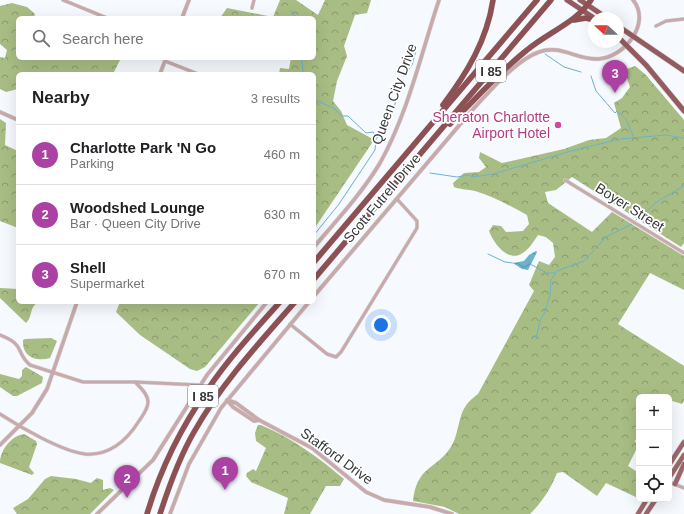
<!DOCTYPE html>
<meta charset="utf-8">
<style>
body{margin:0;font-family:Helvetica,sans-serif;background:#f6f6f6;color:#202124}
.controls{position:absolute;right:12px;bottom:12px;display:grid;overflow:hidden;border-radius:6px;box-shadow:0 4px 16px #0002}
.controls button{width:36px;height:36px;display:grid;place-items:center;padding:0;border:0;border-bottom:1px solid #e0e0e0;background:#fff;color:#202124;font:20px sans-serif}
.compass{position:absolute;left:588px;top:12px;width:36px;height:36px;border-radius:50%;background:#fff;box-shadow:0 4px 16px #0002;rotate:292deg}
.you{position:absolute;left:381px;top:325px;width:14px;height:14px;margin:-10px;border:3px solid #fff;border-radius:50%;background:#1a73e8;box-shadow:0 0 0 6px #1a73e833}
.badge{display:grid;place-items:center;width:26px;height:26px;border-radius:50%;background:#aa41a3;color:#fff;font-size:13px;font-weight:700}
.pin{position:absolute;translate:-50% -33px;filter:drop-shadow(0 1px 2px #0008)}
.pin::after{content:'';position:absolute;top:21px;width:14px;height:12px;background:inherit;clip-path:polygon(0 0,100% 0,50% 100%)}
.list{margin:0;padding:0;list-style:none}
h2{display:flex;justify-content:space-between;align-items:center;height:52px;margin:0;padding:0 16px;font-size:17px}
h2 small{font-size:13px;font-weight:400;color:#757577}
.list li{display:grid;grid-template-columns:26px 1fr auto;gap:12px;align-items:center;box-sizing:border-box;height:60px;padding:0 16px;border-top:1px solid #e0e0e0}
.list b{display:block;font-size:15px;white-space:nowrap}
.list p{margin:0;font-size:13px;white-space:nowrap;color:#757577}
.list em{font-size:13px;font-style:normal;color:#757577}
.icon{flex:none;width:22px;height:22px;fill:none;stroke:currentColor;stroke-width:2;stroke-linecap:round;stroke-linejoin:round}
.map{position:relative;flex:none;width:684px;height:514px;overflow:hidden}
.search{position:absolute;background:#fff;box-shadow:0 4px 16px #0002;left:16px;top:16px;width:300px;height:44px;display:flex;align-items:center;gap:10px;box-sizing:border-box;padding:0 14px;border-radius:6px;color:#757577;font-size:15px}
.panel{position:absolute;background:#fff;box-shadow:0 4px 16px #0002;left:16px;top:72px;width:300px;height:232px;border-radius:6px}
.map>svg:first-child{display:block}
.forest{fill:url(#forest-crowns)}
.water{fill:url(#water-waves)}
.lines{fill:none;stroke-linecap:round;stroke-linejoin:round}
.stream{stroke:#6cb2cd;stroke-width:1}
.minor-casing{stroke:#d4d6da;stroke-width:4}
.tertiary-casing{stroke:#d4d6da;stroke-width:4.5}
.primary-casing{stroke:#d4d6da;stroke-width:5.5}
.trunk-casing{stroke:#d4d6da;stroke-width:6}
.motorway-casing{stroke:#d4d6da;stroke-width:6}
.minor{stroke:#c9aaab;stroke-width:3}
.tertiary{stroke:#c9aaab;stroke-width:3.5}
.primary{stroke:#9d686b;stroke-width:4.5}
.trunk{stroke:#955c60;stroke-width:5}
.motorway{stroke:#8d5154;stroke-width:5.5}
.hotel-dot{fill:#d1479c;stroke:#fff;stroke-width:1.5}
.labels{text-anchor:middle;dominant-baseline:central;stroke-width:3.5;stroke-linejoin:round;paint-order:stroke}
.shield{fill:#fff;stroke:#737475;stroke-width:1}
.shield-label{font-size:13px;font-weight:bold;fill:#37393a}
.street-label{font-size:14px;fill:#37393a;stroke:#fff}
.hotel-label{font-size:14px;fill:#b23c85;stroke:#fff;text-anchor:end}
</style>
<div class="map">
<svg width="684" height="514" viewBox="0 0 684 514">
<defs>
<pattern id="forest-crowns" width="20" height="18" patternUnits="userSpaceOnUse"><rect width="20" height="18" fill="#a8bd84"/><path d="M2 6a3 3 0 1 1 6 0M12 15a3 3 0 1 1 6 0" fill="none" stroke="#8a9b6d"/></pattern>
<pattern id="water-waves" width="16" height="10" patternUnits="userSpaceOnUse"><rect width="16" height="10" fill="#6cb2cd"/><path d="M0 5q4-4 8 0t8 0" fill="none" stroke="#5a92a7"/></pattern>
</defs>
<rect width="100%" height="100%" fill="#f6f9fd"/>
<g class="forest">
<polygon points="280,0 296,0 318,15 325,0 371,0 367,13 355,15 344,46 347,56 337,81 333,101 341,111 347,125 371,138 372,143 314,229 314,74 279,74 280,68 289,69 291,58 314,58 314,18 220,18 227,8 273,17"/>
<polygon points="12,3 27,7 35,14 34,18 18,18 18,58 121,58 113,74 18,74 18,89 6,92 0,89 0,57 5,58 7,50 0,44 0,6"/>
<path d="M635,66L645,74L684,120V243L681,247L572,177L556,190L545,192L548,203L592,232L612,212L684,256V290L650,273L618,324L684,366V401L682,404L669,400V397H639V436L635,441L638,446L628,466L639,473L640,499L606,483L597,496L563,472L557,473C550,490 542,502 530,514H459L445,507L413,501C417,464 438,470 452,445C459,433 458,415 467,404C470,400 474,397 478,394L534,291L529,285L539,261L549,265L555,257L553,243L546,237L538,235C534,241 528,251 521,254C507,262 493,242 489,231L493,225L501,226L506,232L523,231L529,224L527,215C510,206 493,196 475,191C468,189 461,190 454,187L453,183L464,173L479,172L486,167L479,158L480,152L502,163L564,149L589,140L606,138L621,128L614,103L622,98L630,87L624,70Z"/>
<polygon points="0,119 6,123 5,145 18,151 18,228 0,221"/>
<path d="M0,288L18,289V302H39C29,306 33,317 26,323L0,298Z"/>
<polygon points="120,302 260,302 205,367 197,371 190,369 140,335 116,312"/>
<path d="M51,338L57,341L50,358C36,362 22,357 23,340L25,339Z"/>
<polygon points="26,367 43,377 42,383 17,396 13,396 0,387 0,374 19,379 22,376 22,370"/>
<path d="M258,425H261C292,438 318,457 344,479L340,486H326L310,514H284L288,498L251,482L246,476L247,473L253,469L256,471L266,448L256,441L255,433Z"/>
<path d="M24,434L36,441L37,444L29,467L34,473L32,475L0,463C0,450 11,436 24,434Z"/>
<polygon points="51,476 76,479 91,483 97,478 103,480 103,490 110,488 114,490 90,514 17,514 13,508 28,499 45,479"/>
</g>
<polygon class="water" points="536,251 537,252 528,270 522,269 513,263 524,261 529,255"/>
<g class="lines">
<g class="stream">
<polyline points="290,11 293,12 296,18"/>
<polyline points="545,54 564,67 581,72"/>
<polyline points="302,58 303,74"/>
<polyline points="404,76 412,65 417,47"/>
<polyline points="591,76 596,91 615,113 617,111 626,119 634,138"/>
<polyline points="314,99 335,109 341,116 348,116 366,133 373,132 376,138 375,150 339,204 314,235"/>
<polyline points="390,119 402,83"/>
<polyline points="376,138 384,136"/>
<polyline points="430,173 457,177 468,175 473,177 493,174 571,151 620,139 666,135 684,138"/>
<polyline points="636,220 658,201 684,186"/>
<polyline points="488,254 505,262 513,263"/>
<polyline points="530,264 547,273 555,273"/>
<polyline points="536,339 540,320 544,314 550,295 551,280 557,271 584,261 606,237 632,224"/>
</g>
<g class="minor-casing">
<g id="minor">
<polyline points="63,0 107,18"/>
<polyline points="252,8 254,0"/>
<polyline points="656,26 666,21 684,19"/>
<polyline points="165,61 198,74"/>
<polyline points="565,180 684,253"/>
<polyline points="290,324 327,354 336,357 341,352 417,228 417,221 397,199"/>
<path d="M0,335C26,345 15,352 30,365L83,382H135C140,387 148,394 148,402C148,409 143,415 139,421C127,440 110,456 85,454C61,451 20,427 0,414"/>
<polyline points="135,382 199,385"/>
<polyline points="669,482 684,488"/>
</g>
</g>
<g class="tertiary-casing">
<g id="tertiary">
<polyline points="182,18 189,0"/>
<polyline points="160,74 166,58"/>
<polyline points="0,112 18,120"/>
<path d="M314,247C337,220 362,193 380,163C408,113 421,54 439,0"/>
<path d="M314,296L474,108C491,90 516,60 539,52C560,44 577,60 598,59C624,58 652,23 633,0"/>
<polygon points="227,400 236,403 259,420 254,421 233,407"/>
<polyline points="259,420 312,448 366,492 384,500 430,507 452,514"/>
<polyline points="0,445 32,413 47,389 77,302"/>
<polyline points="97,514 153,460 207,375 267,302"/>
<polyline points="170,514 189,464 221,408 309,302"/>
</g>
</g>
<g class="primary-casing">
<g id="primary">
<polyline points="669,465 684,442"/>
<polyline points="669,478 684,455"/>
<polyline points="675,484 684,464"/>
<polyline points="638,514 647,499"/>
<polyline points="646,514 656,499"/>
</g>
</g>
<g class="trunk-casing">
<g id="trunk">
<polyline points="567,0 594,18"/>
<polyline points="580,0 607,18"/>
<polyline points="618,26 684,71"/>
<polyline points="618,37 646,65 684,111"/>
</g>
</g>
<g class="motorway-casing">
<g id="motorway">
<polyline points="574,20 586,18 594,20"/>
<path d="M443,105C467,73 487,40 493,0"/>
<path d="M450,124C475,100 499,72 527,50C547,33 577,22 591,0"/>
<polyline points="314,262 537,0"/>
<polyline points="314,279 551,0"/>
<path d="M147,514C160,470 182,426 208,389C229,358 255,330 280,302"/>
<path d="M160,514C169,486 179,458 194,432C221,384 259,343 295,302"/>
</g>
</g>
<use href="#minor" class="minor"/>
<use href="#tertiary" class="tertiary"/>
<use href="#primary" class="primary"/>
<use href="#trunk" class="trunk"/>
<use href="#motorway" class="motorway"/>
</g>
<circle class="hotel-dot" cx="558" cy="125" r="4"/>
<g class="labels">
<g class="shield">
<rect x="476" y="60" width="30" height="22" rx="3"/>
<rect x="188" y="385" width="30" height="22" rx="3"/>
</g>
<g class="shield-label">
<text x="491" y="71">I 85</text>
<text x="203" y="396">I 85</text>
</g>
<g class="street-label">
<text transform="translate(394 94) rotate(-70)">Queen City Drive</text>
<text transform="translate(382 198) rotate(-50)">Scott Futrell Drive</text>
<text transform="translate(630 207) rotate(32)">Boyer Street</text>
<text transform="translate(337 456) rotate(36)">Stafford Drive</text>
</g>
<g class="hotel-label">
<text x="550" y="117">Sheraton Charlotte<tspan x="550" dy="16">Airport Hotel</tspan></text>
</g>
</g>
</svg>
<div class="controls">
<button>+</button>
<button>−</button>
<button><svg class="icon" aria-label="locate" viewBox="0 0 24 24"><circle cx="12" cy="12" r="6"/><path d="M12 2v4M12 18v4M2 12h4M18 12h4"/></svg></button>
</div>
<svg class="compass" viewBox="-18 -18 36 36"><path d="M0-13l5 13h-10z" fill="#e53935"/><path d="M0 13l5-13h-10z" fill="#757577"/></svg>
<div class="you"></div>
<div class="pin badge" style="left:225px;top:490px">1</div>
<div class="pin badge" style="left:127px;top:498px">2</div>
<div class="pin badge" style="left:615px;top:93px">3</div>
<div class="search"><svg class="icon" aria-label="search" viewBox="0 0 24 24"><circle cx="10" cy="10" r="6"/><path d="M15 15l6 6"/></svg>Search here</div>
<section class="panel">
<h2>Nearby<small>3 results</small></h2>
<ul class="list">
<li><span class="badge">1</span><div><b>Charlotte Park 'N Go</b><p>Parking</p></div><em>460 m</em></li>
<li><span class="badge">2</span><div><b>Woodshed Lounge</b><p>Bar · Queen City Drive</p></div><em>630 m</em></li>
<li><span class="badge">3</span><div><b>Shell</b><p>Supermarket</p></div><em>670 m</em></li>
</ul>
</section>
</div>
